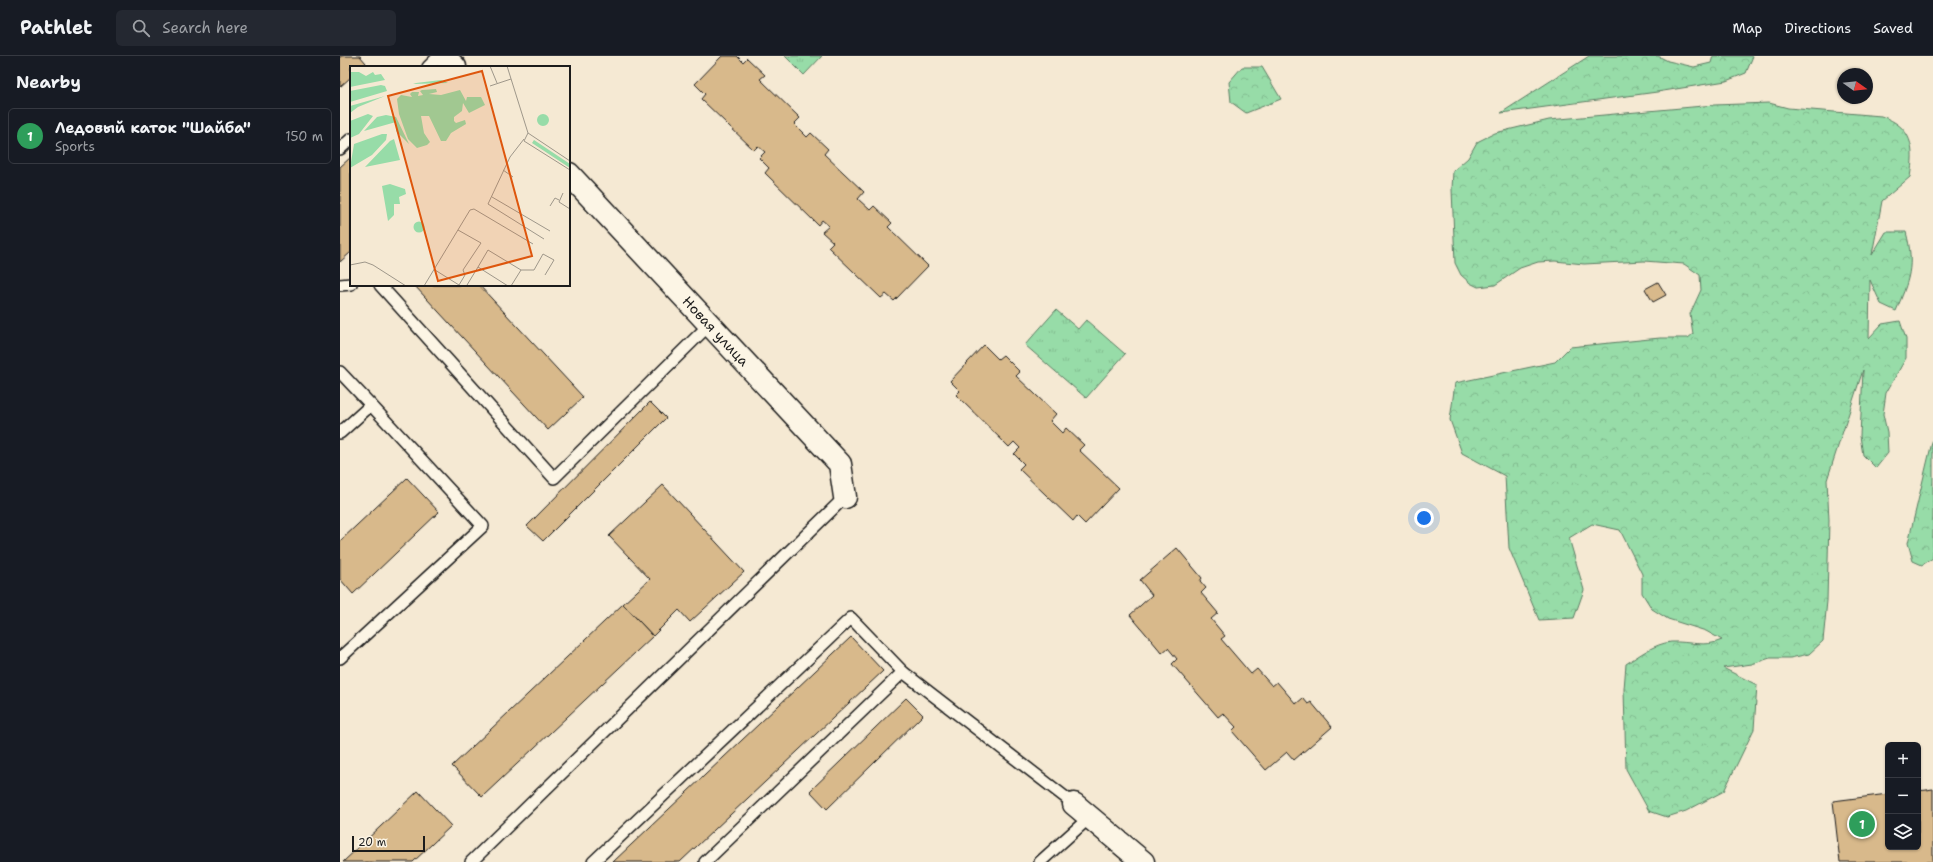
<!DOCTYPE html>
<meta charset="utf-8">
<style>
body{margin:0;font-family:"Shantell Sans",sans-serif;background:#242831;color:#f1f3f6}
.controls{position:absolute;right:12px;bottom:12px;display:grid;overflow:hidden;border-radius:6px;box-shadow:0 1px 3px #0004}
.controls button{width:36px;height:36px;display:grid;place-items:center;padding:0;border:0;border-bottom:1px solid #363941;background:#171b24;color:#f1f3f6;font:20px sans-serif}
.compass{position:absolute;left:1497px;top:12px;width:36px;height:36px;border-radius:50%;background:#171b24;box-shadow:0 1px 3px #0004;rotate:105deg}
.scale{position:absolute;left:12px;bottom:10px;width:73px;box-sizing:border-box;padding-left:4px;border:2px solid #1c1c1c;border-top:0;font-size:11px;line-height:14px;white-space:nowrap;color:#1c1c1c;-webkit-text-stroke:3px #fcf5e5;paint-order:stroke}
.you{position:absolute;left:1084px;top:462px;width:14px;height:14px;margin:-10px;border:3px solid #fff;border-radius:50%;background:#1a73e8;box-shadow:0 0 0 6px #1a73e833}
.badge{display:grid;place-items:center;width:26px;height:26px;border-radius:50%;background:#2563eb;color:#fff;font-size:13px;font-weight:700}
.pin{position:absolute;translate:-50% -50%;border:2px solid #fff;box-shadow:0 1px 4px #0006}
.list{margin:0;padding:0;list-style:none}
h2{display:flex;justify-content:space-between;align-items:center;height:52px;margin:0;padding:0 16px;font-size:17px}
h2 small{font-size:13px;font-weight:400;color:#9ea1a6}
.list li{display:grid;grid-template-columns:26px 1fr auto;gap:12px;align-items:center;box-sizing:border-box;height:56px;margin:0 8px 8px;padding:0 8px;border:1px solid #363941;border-radius:6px}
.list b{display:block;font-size:15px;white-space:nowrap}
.list p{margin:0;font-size:13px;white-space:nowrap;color:#9ea1a6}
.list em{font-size:13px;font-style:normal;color:#9ea1a6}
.icon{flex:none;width:22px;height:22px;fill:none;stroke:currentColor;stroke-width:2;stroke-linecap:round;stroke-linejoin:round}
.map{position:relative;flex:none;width:1593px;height:806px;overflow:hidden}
header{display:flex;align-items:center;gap:24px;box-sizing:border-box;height:56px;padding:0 20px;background:#171b24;border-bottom:1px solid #363941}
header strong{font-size:19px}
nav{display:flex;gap:22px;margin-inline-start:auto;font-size:14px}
.search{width:280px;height:36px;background:#242831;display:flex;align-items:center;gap:10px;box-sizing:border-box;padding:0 14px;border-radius:6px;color:#9ea1a6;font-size:15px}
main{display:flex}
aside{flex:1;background:#171b24}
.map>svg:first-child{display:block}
.forest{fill:url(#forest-crowns);stroke:#5a7c62}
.park{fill:url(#park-tufts);stroke:#5a7c62}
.building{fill:#d8b98b;stroke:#1c1c1c}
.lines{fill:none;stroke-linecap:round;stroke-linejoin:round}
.service-casing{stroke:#1c1c1c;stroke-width:14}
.minor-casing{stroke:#1c1c1c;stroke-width:25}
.service{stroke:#fcf5e5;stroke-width:11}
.minor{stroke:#fcf5e5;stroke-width:22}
.labels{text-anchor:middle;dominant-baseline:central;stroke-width:3;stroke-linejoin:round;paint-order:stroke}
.street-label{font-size:14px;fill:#1c1c1c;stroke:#fcf5e5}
.inset-road{fill:none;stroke:#9e978a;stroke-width:1}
.view{fill:#de560d;fill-opacity:0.15;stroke:#de560d;stroke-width:2}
.inset-edge{fill:none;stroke:#1c1c1c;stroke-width:2}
</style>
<header>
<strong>Pathlet</strong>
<div class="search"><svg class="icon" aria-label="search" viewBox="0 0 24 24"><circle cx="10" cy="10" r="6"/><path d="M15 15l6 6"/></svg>Search here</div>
<nav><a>Map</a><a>Directions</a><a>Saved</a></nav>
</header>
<main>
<aside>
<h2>Nearby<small></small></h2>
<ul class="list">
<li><span class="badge" style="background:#2e9e5b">1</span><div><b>Ледовый каток &quot;Шайба&quot;</b><p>Sports</p></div><em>150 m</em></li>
</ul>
</aside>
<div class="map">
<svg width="1593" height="806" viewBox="0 0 1593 806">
<defs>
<pattern id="forest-crowns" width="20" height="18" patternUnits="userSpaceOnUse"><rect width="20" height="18" fill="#97dca8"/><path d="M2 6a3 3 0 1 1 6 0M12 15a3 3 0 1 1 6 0" fill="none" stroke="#82bc90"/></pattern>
<pattern id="park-tufts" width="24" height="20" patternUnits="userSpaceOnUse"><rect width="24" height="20" fill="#97dca8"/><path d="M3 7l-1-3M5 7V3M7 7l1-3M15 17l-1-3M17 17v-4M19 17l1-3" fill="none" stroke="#82bc90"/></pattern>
</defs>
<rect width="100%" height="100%" fill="#f5e9d3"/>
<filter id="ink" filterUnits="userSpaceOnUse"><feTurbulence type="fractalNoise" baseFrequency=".025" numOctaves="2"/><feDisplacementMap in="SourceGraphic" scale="8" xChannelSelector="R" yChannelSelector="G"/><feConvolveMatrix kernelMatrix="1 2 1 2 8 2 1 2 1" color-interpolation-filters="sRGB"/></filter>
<g filter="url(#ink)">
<g class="forest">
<polygon points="1249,0 1318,0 1328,5 1354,11 1371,7 1373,0 1413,0 1406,17 1386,25 1317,36 1161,57"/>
<polygon points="902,11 922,11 941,43 906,57 891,46 889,26"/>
<path d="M1429,47L1448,52L1541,60C1573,71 1575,92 1570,121L1542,145L1532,199L1546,176H1566C1575,210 1569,224 1556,255L1541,248L1530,224L1529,282L1542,268L1560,265L1566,283V302L1546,337L1543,358L1547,376L1548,397L1536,412L1523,399L1520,380L1523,314L1487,424L1489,464L1487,545L1483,585L1469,598L1450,602H1430L1412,608L1383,612L1417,629L1414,673L1384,735L1346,755L1327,761L1309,755L1286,713L1284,633L1286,608C1300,599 1314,588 1331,586C1349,585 1365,592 1382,584L1366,575L1328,563L1312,553L1302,537V518L1280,474L1252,468L1229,482L1244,534L1234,562L1199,564L1169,492L1165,420L1122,397L1110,364L1115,327L1215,306L1230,291L1320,282H1348L1353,278L1350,258L1361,234L1360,219L1344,208L1304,205L1244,208L1215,205L1198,206L1180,212L1155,229L1138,231L1130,227L1121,219L1115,207L1112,133L1113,115L1128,102L1137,86L1155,77L1209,64L1374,49Z"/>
<polygon points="1593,382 1593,502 1582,509 1573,505 1568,487"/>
</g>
<g class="park">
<polygon points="445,0 482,0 464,19"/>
<polygon points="716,254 738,273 746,264 785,298 746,342 685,289"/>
</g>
<g class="building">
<polygon points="0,0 20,0 26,7 22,11 11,11 11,21 0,31"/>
<polygon points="382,0 397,0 403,6 407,2 425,19 420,23 460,62 454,68 467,81 471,77 488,93 484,98 524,136 518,143 530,154 534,150 552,167 548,171 588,210 554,245 546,238 541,242 488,191 493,186 482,176 489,170 482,164 478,169 425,117 429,112 419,102 425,96 418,90 414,94 361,43 365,38 355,28"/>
<polygon points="11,101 11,196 0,206 0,111"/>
<polygon points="1318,226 1326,239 1313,246 1305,233"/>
<polygon points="74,229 139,229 243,341 208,374"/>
<polygon points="644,289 658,303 663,299 680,316 676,320 716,358 710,365 722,377 726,372 744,389 739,394 779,432 745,468 737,460 733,465 679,413 684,408 674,398 680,392 674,386 669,391 616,339 620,335 610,325"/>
<polygon points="310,346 326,362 203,485 187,470"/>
<polygon points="67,422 99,456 13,538 0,523 0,485"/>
<polygon points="323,429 404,516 350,566 339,554 313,580 283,548 310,523 269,480"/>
<polygon points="837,492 862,522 860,525 866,532 861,537 878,557 871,563 885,580 881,583 911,618 917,613 932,630 937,626 956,648 963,642 968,648 971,646 992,671 954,704 947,696 926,714 892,675 896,671 883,657 878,661 832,608 837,603 828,592 822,597 790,559 812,539 800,524"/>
<polygon points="283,548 313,580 142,741 112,710"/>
<polygon points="511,581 543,615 340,806 273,806"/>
<polygon points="566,642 583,659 487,753 470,735"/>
<polygon points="1593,733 1593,806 1500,806 1493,745 1548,738 1548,791 1578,791 1578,735"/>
<polygon points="78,735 111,770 73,806 3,806"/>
</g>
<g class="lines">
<g class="service-casing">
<g id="service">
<polyline points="88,11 99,0"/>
<polyline points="0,93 11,83"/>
<polyline points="0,229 11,228"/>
<polyline points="40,229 214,422 370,268"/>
<polyline points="0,316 31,349 0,377"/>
<polyline points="0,602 143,470 31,349"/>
<polyline points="131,806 505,441"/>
<polyline points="253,806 511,562 563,616 734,748"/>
<polyline points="365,806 563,616"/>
<polyline points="700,806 750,761"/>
</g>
</g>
<g class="minor-casing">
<g id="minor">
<polyline points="103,0 115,11"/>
<path id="s1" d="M229,118L500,408L505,441"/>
<polyline points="734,748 803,806"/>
</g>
</g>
<use href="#service" class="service"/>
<use href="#minor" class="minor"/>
</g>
</g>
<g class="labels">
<g class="street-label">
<text stroke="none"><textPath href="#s1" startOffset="215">Новая улица</textPath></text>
</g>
</g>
<g transform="translate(10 10)">
<rect width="220" height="220" fill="#f5e9d3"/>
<path d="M184,74L220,98V102L182,77Z" fill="#97dca8"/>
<path d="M0,6H9L16,10L23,6L25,9L31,8L35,14L0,21ZM91,14L98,17L63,18L66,17ZM31,19L35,20L37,25L0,36V25ZM86,23L87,26L79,28L91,29L110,24L116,35L117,31H131L135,39L119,47L113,37L112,45L104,51V55L106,57L115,54L116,58L101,67L96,75H91L79,50H71L74,67L80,76L77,79L67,82L58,73L49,48L47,33L51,29L62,31L60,28L62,26H69L68,30L73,29L70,25L72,24ZM35,30L8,41L0,47V40ZM187 54a6 6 0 1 1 12 0a6 6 0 1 1-12 0ZM18,48L23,50L9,68L0,72V55ZM36,49L46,51L59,78L46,65V56L14,65L27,51ZM32,68H37L36,74L22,89L0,102L4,78ZM44,73L50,94L15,101L40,75ZM40,118L55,123L56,128L49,131L50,138H44V149L38,155L32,120Z" fill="#97dca8"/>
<path d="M63.5 161a5.5 5.5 0 1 1 11 0a5.5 5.5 0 1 1-11 0Z" fill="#97dca8"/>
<path class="inset-road" d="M140,0L147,17M157,0L178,67M140,20L161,13M178,67L174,75L220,104M178,67L220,95M174,73L160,91L138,138L194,173M153,104L163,111M213,127L209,136L220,143M142,131L200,165M200,140L205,132L209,134M0,199L15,196L23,199L56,220M128,201L138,184L171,204L161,220M85,204L109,219L115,209L113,204L131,177L108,164M171,204H184L193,188L204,194L195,209M74,220L120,144L124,143L183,178M119,220L117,219L128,201L158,220"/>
<path class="view" d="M132,5L182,190L88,215L38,30Z"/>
<rect width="220" height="220" class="inset-edge"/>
</g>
</svg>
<div class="controls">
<button>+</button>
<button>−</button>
<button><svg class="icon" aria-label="layers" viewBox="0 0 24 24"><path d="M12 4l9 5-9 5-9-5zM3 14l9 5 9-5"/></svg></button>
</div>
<svg class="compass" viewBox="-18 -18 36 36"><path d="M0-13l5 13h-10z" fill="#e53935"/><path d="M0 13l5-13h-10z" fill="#9ea1a6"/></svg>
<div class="scale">20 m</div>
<div class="you"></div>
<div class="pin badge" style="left:1522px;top:768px;background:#2e9e5b">1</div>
</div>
</main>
